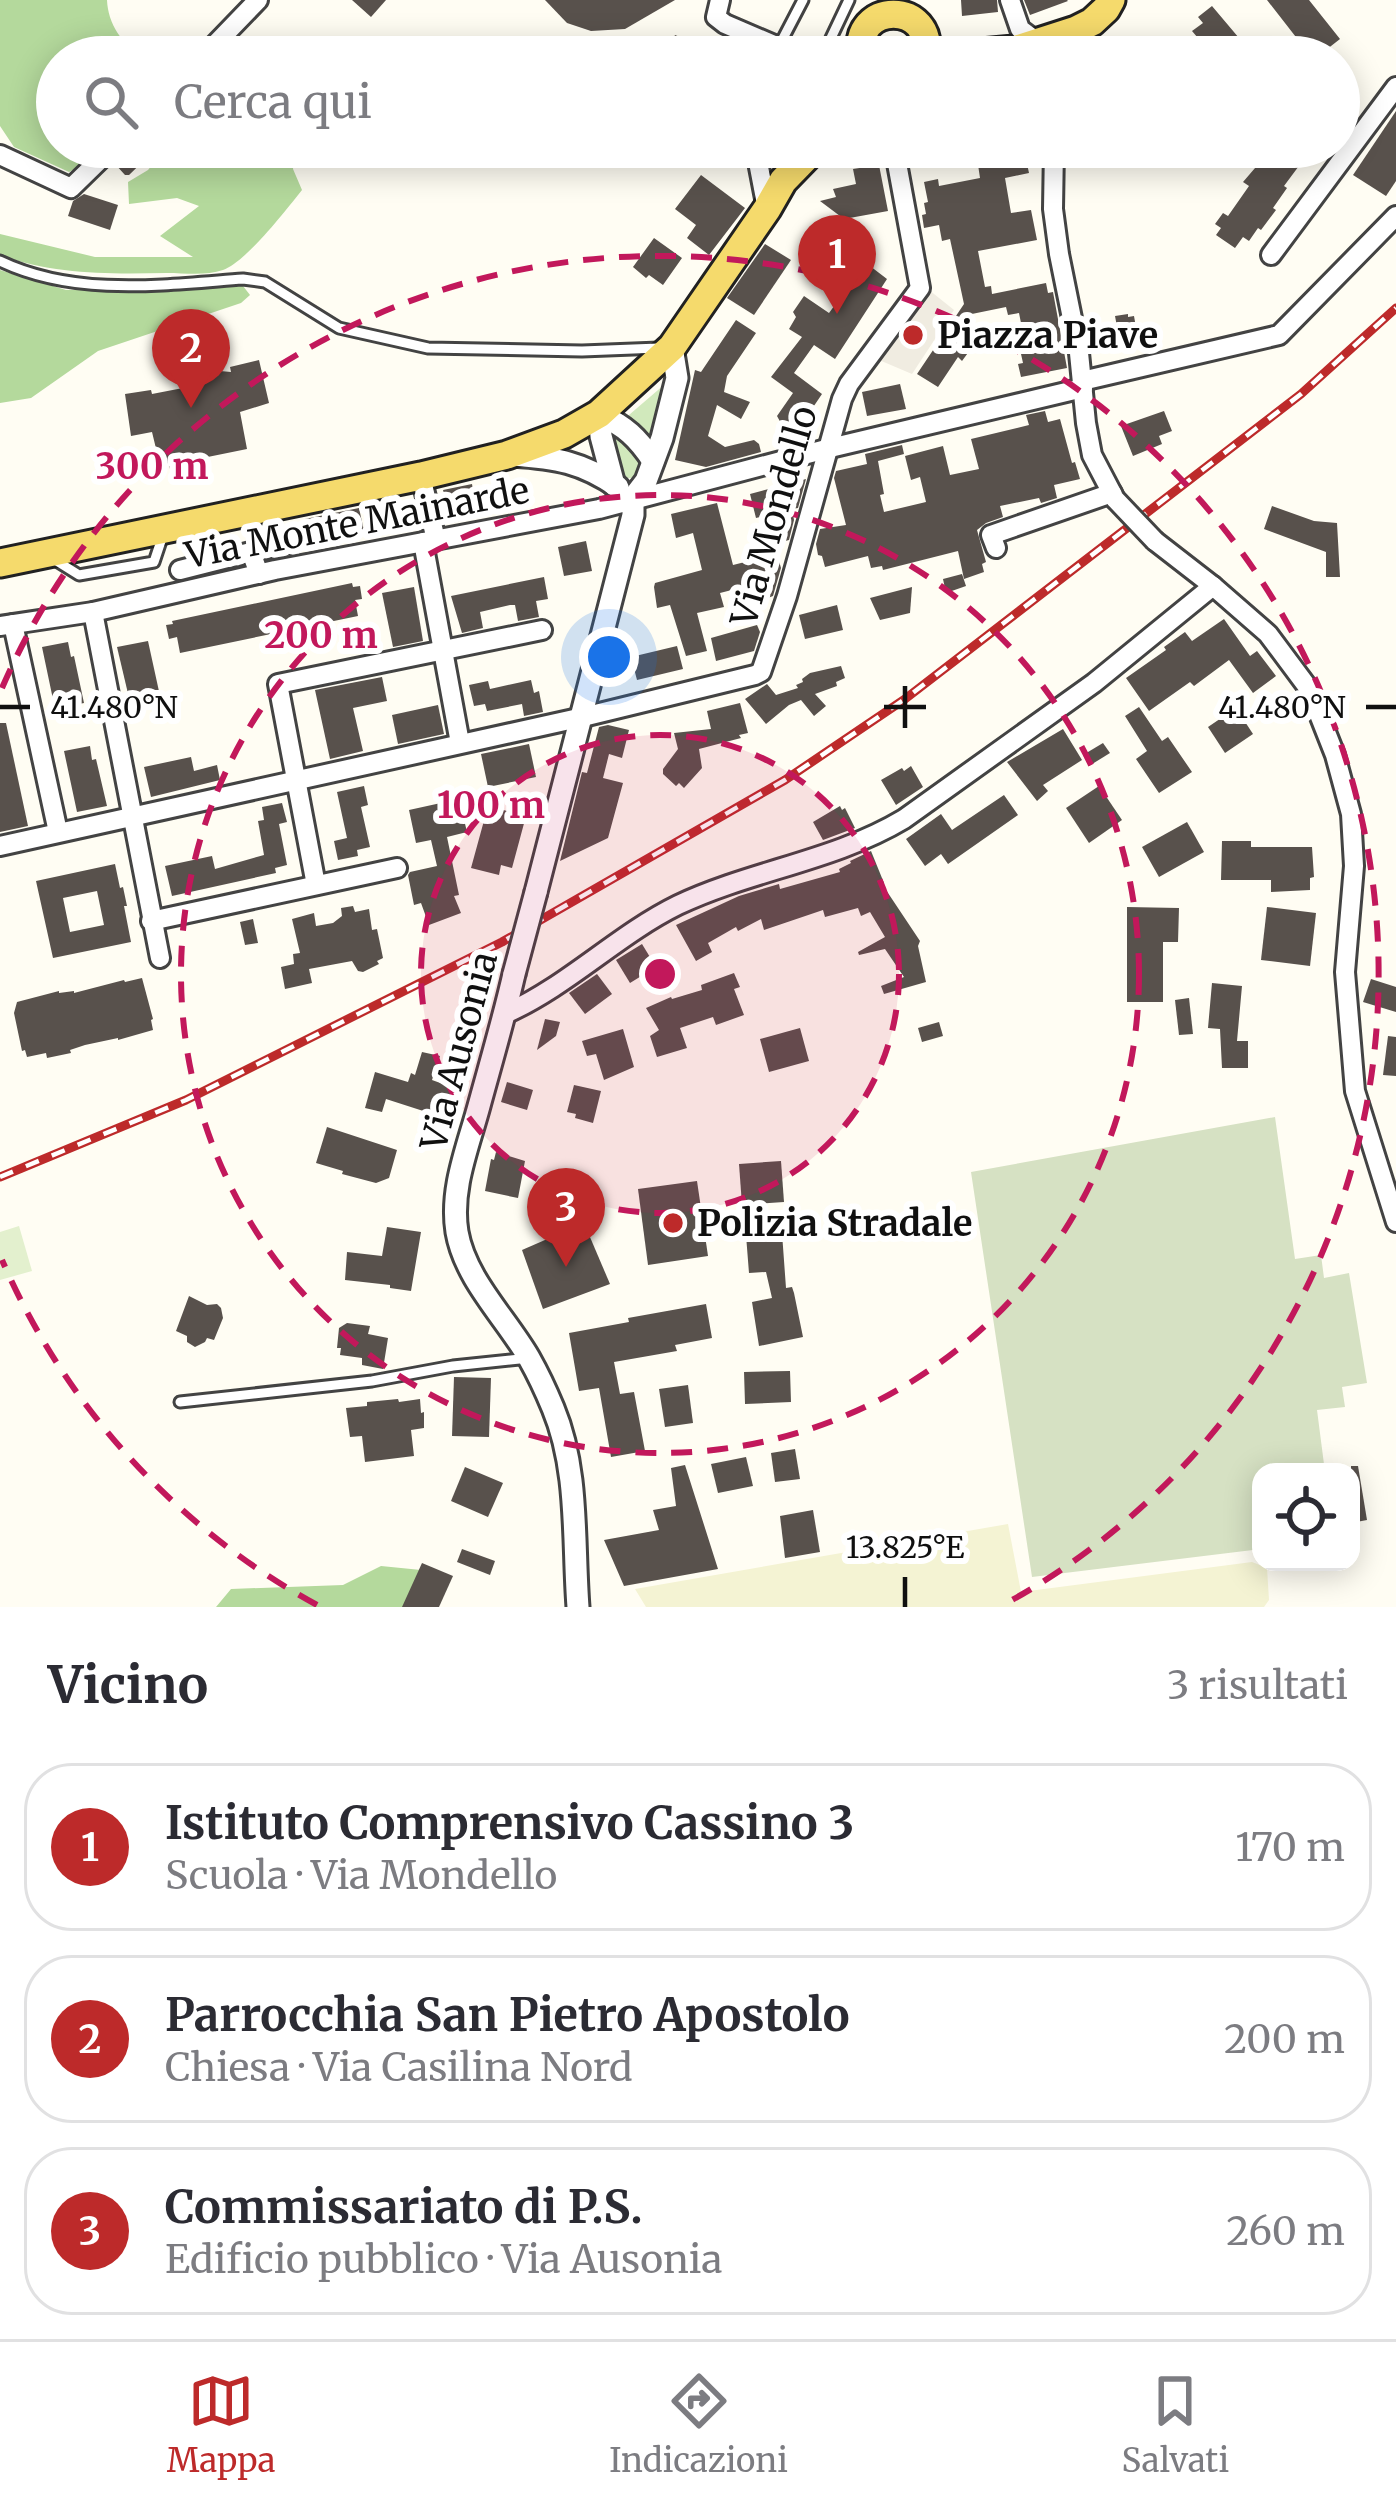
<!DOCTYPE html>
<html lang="it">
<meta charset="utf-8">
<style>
body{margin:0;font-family:Merriweather,serif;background:#f7f7f7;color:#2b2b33}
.controls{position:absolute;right:36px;bottom:36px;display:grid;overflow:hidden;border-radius:24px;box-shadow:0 6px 30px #0003}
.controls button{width:108px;height:108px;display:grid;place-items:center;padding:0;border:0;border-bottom:3px solid #e1e1e2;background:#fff;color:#2b2b33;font:60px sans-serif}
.you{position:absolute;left:609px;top:657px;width:42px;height:42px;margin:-30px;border:9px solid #fff;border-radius:50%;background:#1a73e8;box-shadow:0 0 0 18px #1a73e833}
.badge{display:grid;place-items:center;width:78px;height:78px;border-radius:50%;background:#bd2a2a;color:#fff;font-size:39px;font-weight:700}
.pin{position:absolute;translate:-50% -99px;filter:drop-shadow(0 3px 6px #0008)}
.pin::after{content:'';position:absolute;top:63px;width:42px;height:36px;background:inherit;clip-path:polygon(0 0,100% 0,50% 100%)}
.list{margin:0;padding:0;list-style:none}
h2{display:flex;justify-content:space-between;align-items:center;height:156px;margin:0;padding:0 48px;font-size:51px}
h2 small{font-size:39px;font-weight:400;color:#7c7c81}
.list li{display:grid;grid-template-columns:78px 1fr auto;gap:36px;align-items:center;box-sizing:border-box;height:168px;margin:0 24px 24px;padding:0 24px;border:3px solid #e1e1e2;border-radius:48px}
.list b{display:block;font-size:45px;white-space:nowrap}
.list p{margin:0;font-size:39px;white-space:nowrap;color:#7c7c81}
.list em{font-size:39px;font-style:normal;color:#7c7c81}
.icon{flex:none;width:66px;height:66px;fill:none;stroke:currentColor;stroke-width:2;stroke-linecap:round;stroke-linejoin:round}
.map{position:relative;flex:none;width:1396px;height:1607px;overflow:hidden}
.search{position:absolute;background:#fff;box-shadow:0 6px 30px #0003;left:36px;right:36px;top:36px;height:132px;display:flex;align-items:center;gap:30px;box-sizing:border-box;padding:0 42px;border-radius:66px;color:#7c7c81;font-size:45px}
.sheet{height:732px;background:#fff}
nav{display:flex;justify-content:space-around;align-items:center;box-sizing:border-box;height:168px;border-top:3px solid #e1e1e2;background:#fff;font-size:33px;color:#7c7c81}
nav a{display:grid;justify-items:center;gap:6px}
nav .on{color:#bd2a2a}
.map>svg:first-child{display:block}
.farmland{fill:#f4f3d3}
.green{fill:#d1e9bc}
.forest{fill:#b4d99c}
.cemetery{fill:#d6e1c3}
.pitch{fill:#e3f0ce}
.plaza{fill:#f0ece1}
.building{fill:#58514c;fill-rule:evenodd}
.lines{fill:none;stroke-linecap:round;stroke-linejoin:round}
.service-casing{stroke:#434343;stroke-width:15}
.minor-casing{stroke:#434343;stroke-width:24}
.tertiary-casing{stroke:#434343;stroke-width:27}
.primary-casing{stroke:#212121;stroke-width:33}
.service{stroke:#fff;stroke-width:9}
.minor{stroke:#fff;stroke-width:18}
.tertiary{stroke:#fff;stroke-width:21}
.primary{stroke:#f5da6c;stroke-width:27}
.rail-casing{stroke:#bd2a2a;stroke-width:9}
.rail{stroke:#fff;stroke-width:4.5;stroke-dasharray:14;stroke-linecap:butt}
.minor-bridge-casing{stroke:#434343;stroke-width:24;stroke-linecap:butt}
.tertiary-bridge-casing{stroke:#434343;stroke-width:27;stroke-linecap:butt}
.minor-bridge{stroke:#fff;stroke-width:18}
.tertiary-bridge{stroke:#fff;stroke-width:21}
.ticks{fill:none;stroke:#101010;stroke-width:4.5}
.ring{fill:none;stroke:#c2185b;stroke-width:6;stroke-dasharray:21 15}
.poi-dot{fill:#bd2a2a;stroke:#fff;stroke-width:4.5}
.labels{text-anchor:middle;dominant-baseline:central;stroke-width:12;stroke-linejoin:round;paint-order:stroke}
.poi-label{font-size:36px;font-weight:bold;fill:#101010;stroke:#fff;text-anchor:start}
.street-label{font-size:36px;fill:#101010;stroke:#fff}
.ticks-label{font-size:30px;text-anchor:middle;fill:#101010;stroke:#fff;stroke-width:12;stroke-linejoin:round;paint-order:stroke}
.centre{fill:#c2185b;stroke:#fff;stroke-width:6}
.ring-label{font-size:36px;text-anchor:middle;font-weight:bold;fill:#c2185b;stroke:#fff;stroke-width:12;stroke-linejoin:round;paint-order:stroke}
</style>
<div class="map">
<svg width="1396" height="1607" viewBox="0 0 1396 1607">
<rect width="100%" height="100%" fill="#fffdf3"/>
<polygon class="farmland" points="1008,1524 1021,1592 1252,1562 1267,1568 1269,1600 1264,1607 646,1607 635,1589"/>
<g class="green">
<polygon points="672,378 656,443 640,428 622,421"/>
<path d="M607,433L620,435L644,460C642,470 640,478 628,478L622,474Z"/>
</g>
<g class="forest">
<path d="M0,0H107C108,24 122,44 143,57H57V147H101L86,163L69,172L14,147L0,126Z"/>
<path d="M167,147H295L293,169L302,190C286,210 246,262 223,270C206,276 185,273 167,273C109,274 55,275 0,255V234L95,257H193L160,236L199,206L177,198L129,204L128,182L148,170Z"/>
<polygon points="0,270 66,290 243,286 250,295 241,303 98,351 31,398 0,403"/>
<polygon points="381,1566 421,1570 404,1607 216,1607 231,1589 343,1585"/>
</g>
<polygon class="cemetery" points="1275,1117 1295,1259 1321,1255 1324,1278 1349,1273 1367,1383 1342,1387 1345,1407 1317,1410 1325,1472 1261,1472 1261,1549 1032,1577 971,1172"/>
<polygon class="pitch" points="19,1226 32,1271 0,1280 0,1232"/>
<polygon class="plaza" points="924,286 954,310 912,374 872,357"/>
<g class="building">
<polygon points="352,0 386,0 371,17"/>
<polygon points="545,0 675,0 625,29 591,31 567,23"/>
<polygon points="961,0 997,0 998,12 962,16"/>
<polygon points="1024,0 1067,0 1068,1 1030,15"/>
<polygon points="1267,0 1309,0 1340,39 1317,57 1309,47 1306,50"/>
<polygon points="1212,6 1255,57 1214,57 1192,31 1203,23 1198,17"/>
<polygon points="675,35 697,44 692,57 666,57"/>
<polygon points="633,37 662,48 658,57 629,57"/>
<polygon points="1396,111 1396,181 1386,196 1353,175"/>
<polygon points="126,147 158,147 129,175 125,175 115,164 123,156"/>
<polygon points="1273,147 1313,147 1284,186 1287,188 1273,208 1276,210 1261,230 1258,228 1249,241 1243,237 1235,248 1216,235 1221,228 1215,224 1223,213 1228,216 1249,186 1243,182"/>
<polygon points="1019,150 1021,160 1026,159 1029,173 1005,178 1011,213 1031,210 1037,240 978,251 985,287 991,286 992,294 1046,283 1048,293 1053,292 1067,368 1021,377 1018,364 1023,363 1021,354 1044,349 1040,324 1022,328 1019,313 1008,315 1006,307 962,316 978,327 967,342 973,346 962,361 958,357 938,387 917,374 964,304 950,239 942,241 939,225 924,228 922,215 926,214 924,203 928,202 924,182 938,179 939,186 980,178 977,158"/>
<polygon points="879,165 888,211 844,219 820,201 836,197 833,189 856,184 853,169"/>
<polygon points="701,175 745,208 709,255 687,238 696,225 675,209"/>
<polygon points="84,194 118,205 110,230 68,216 73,201"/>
<polygon points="832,237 887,279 835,359 814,345 794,373 822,394 795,434 783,427 777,416 793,393 771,377 802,337 789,329 796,317 793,312 804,296 829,313 843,294 809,266"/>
<polygon points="654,238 682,258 663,285 649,275 646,278 633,267"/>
<polygon points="765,244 791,260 754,315 727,298"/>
<polygon points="1128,314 1128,317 1134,316 1138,339 1120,343 1115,316"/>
<polygon points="736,320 756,333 727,376 724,392 750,402 741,419 717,405 708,436 725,447 754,440 759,444 761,452 706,467 675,460 695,370 701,372"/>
<polygon points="259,360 269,403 240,412 247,449 183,462 187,478 172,481 169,463 160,465 152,432 131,436 125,394 151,390 152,394 183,388 196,383 209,370 231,372 230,367"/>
<polygon points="900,384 906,409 867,416 862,392"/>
<polygon points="1045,411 1048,422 1060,419 1072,463 1075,462 1080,479 1054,485 1057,498 1041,503 1039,498 1000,506 1003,517 986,523 977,530 986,562 982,564 984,572 964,579 958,551 883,570 882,566 871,568 868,556 825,567 822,556 818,555 816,544 820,529 846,525 834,478 836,471 867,464 865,454 902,445 904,454 878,461 884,494 880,495 884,512 926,502 920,477 911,480 905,456 943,446 950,475 979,469 971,439 1029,425 1026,415"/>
<polygon points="1164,411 1172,431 1159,436 1162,444 1133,456 1121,426"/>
<polygon points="806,479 798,508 792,509 794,520 789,540 778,543 772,514 756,518 750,494"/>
<polygon points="511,482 516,506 452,523 443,490 472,484 473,490"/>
<polygon points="717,503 733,565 777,554 781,568 773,596 768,598 763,582 720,593 724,607 697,613 707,651 686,656 670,605 657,608 654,587 655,583 702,570 693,533 676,538 671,514"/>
<polygon points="1272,506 1314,521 1337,523 1340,577 1326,577 1326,552 1264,529"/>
<polygon points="359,508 364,531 322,541 322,538 310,541 305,519"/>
<polygon points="586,541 592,571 564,576 558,547"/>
<polygon points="962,574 966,586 946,593 943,579"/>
<polygon points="544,577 548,599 536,601 539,617 518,621 515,605 510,605 480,612 483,628 462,633 451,596"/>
<polygon points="352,583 353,587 360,586 362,599 355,600 358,616 180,653 177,637 169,639 166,625 173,624 172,621"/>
<polygon points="414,587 423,641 393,647 382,593"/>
<polygon points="912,587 910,613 880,620 870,598"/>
<polygon points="837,605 843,630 805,639 799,615"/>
<polygon points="1224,619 1250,656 1257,651 1276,676 1253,693 1229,660 1194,686 1190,682 1149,711 1126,678 1166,650 1164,647 1185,632 1192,641"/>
<polygon points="757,625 760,632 754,651 716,661 711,638"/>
<polygon points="148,641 160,696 130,702 117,647"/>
<polygon points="68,642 71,657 74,656 84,703 55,709 42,647"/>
<polygon points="677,646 683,669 637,680 631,657"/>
<polygon points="841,666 845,678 836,682 837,686 815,694 826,706 814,716 801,700 789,705 766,724 745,699 767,684 776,695 798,688 796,685 803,682 802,679 810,673"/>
<polygon points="382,677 387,701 353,708 363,751 330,759 315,690"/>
<polygon points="531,680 534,693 539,691 543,712 524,716 522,704 487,711 485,704 474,706 469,685 488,681 490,689"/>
<polygon points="740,703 748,733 739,735 741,738 699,749 702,768 684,788 679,783 676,786 663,774 663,769 678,749 674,733 711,729 707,711"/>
<polygon points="438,705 444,734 398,744 392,715"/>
<polygon points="1139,707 1162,741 1168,737 1192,772 1159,793 1136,759 1147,751 1125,716"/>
<polygon points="1236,708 1253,734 1225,753 1208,727"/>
<polygon points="0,723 6,723 28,826 0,832"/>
<polygon points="608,725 629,730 622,758 609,754 603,778 623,783 608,838 560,861 582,772 587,773 599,727"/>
<polygon points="1063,729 1082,760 1043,785 1048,791 1037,801 1007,762"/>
<polygon points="1103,743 1110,753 1089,766 1083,755"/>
<polygon points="529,744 536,777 488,787 481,754"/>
<polygon points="90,746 92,760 96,759 107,806 77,812 64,751"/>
<polygon points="191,757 194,771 217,765 220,780 151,797 144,767"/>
<polygon points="911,766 923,787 896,805 881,780 902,768 904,771"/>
<polygon points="364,786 368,805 361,807 370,847 357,850 358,856 338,860 334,841 347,838 337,792"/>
<polygon points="1099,786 1122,820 1089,843 1066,808"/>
<polygon points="1004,795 1018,815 948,864 941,854 925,866 906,839 941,814 952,830"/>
<polygon points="459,799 467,832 447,837 459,895 454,896 461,913 429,925 421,903 414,905 408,875 410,872 437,866 431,840 416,843 409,810"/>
<polygon points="282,803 287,822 279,824 287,865 275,868 276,873 172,896 165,866 212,856 215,869 264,855 258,821 264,820 262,807"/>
<polygon points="488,806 526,816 512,868 501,865 499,875 471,868"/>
<polygon points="840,806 842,810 845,808 855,828 823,840 813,822"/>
<polygon points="1187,822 1204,852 1159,877 1142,847"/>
<polygon points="1222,841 1251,841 1251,847 1312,847 1314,877 1310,878 1310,890 1271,892 1271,880 1221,880"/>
<polygon points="871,851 884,883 882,884 920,941 918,946 926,982 884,994 881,986 904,977 885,949 859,955 858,952 885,937 870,912 861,916 858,908 825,917 823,910 764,930 761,919 738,931 736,927 708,943 712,952 696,961 676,925 739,896 779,884 780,889 840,872 839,869 851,863 850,861"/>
<path d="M115,864L120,888L123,887L127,906H124L131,942L53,958L36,881ZM97,891L104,925L70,932L63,898Z"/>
<polygon points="353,906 355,912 369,909 372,930 377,929 383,958 377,961 379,964 363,972 358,971 352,961 309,969 312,983 285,989 281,967 294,964 293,954 300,953 292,919 314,913 316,926 333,923 342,916 341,908"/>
<polygon points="1127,907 1179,908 1178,942 1163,942 1163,1002 1127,1002"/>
<polygon points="1267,907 1316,913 1310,966 1261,960"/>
<polygon points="253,919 258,943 245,945 240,922"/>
<polygon points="642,944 656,967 630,983 616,960"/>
<polygon points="734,973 740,987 734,989 744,1015 716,1025 713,1017 680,1028 687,1048 657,1057 650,1036 659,1030 646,1008 671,997 672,999 702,990 701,985"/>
<polygon points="597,974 612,994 585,1014 569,993"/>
<polygon points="142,978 153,1019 151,1020 153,1030 118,1040 118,1038 85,1045 70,1050 71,1053 47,1058 46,1053 27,1057 25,1050 22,1051 14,1013 17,1002 59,991 59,993 74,991 74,993 124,980 125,982"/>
<polygon points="1371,979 1396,987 1396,1012 1363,1002"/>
<polygon points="1212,983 1242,986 1237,1041 1248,1041 1248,1068 1222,1068 1220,1029 1208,1028"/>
<polygon points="1189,998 1193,1034 1179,1035 1175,1000"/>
<polygon points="545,1019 560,1022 556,1036 537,1050"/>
<polygon points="939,1022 943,1036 922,1042 918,1028"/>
<polygon points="800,1028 809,1061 769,1072 760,1039"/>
<polygon points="623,1029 634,1067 604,1080 596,1054 587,1056 582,1041"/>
<polygon points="1388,1036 1396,1037 1396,1076 1383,1075"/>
<polygon points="422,1052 440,1056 432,1080 454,1088 445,1118 386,1099 382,1112 365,1108 375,1072 408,1082 411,1073 415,1075"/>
<polygon points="507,1082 533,1090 527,1110 501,1102"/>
<polygon points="574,1085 601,1091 593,1123 575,1118 576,1114 567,1112"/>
<polygon points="327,1127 397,1150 389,1178 376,1183 342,1174 343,1171 316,1163"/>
<polygon points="496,1152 525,1161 518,1198 485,1191 491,1159 494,1160"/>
<polygon points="781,1161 784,1202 742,1205 739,1164"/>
<polygon points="697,1181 708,1256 648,1265 638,1189"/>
<polygon points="584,1223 610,1284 543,1309 522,1250"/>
<polygon points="387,1227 421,1232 411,1291 390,1288 390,1285 345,1280 347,1252 382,1256"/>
<polygon points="782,1233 786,1288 792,1287 794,1293 803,1337 759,1346 752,1302 772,1298 766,1272 749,1273 746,1235"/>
<polygon points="189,1296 207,1305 217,1304 221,1308 223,1318 214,1340 207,1338 205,1342 195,1347 187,1342 187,1336 176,1331"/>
<polygon points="706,1304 712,1338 675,1345 677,1351 614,1362 620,1394 634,1392 645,1451 611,1457 599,1388 579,1391 569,1333 629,1322 628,1318"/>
<polygon points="347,1323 370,1326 368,1334 388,1338 383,1369 362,1365 362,1358 340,1355 341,1348 337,1348 339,1328"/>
<polygon points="790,1371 791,1402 745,1404 744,1372"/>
<polygon points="454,1377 491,1378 489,1437 452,1436"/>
<polygon points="688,1385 693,1423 665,1427 659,1389"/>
<polygon points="398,1399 399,1402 420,1399 421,1413 424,1412 424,1428 411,1430 414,1456 365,1462 362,1436 350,1437 346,1408 367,1406 367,1402"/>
<polygon points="795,1449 800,1479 775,1482 771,1453"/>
<polygon points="746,1457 753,1486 718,1493 711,1464"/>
<polygon points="685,1465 718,1569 624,1586 604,1540 659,1530 653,1510 676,1506 671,1468"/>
<polygon points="1351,1466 1358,1466 1367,1520 1351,1523"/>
<polygon points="465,1467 503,1483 488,1517 451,1501"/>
<polygon points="813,1510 820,1552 785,1558 780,1516"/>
<polygon points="462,1549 495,1561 490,1575 457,1562"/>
<polygon points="422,1563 453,1576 439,1607 402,1607"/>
</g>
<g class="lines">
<g class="service-casing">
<g id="service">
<polyline points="778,48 803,0"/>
<polyline points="822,57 849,0"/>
<path d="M0,261C75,297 163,285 243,279L265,282L339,328L428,348L582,351L659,348"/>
<polyline points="55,560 79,575 154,562 163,535"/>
<polyline points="180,1402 372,1381 453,1366 529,1358"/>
</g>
</g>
<g class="minor-casing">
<g id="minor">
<polyline points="720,0 716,17 725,24 802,57"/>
<polyline points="1010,0 1020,29 1036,41 1040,57"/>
<polyline points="203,57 258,0"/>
<polyline points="1054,147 1053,209 1059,254 1079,353 1086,423 1092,455 1115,499"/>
<polyline points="0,155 71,188 113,147"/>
<polyline points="767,209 758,162 768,147"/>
<polyline points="1271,255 1396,87"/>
<polyline points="1082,381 1279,335 1396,216"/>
<polyline points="421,476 436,540"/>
<polyline points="1155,541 1213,586 1268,634 1309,689 1335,755 1351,814 1354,866 1345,972 1355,1091 1396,1222"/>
<polyline points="423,542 460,743"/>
<polyline points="996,548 991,535 1112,493"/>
<polyline points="251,552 294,542"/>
<polyline points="180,570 251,552 259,574"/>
<polyline points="93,612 160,958"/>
<polyline points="13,624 58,832"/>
<polyline points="0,626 93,612 275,570 599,509 830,448 1083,388"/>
<polyline points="0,846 583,717 755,675 761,672 787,596 842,399 849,384 920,288 894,147"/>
<polyline points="316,885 278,684 542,630"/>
<polyline points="151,921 397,868"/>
<path d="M505,1014C568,986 617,935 678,905C752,870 834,861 904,819L1094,683L1213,586"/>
</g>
</g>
<g class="tertiary-casing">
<g id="tertiary">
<path d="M513,455C556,458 582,462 618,487"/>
<path d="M614,485L601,436L599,414C625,426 638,438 653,461"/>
<polyline points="536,892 633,515 633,498 646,481 662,438 677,378 672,347"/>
<path d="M514,974C504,1018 491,1062 479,1106C468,1147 450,1189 457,1232C465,1279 506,1318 529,1358C538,1374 546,1391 553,1408C579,1470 573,1541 578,1607"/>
</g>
</g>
<g class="primary-casing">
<g id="primary">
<path d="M862,57C850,0 937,0 925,57"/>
<polyline points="938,57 1014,50 1076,30 1092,22 1106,9 1111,0"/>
<polyline points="0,563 421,476 507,455 564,434 599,414 672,347 767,209 783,181 816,147"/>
</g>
</g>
<use href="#service" class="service"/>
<use href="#minor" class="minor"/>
<use href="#tertiary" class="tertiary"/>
<use href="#primary" class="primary"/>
<g class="rail-casing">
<polyline id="rail" points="0,1177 186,1100 502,942 785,780 905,699 1301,394 1396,308"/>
</g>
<use href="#rail" class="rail"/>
<g class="minor-bridge-casing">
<polyline id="minor-bridge" points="1115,499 1155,541"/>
</g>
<g class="tertiary-bridge-casing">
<polyline id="tertiary-bridge" points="514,974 536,892"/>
</g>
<use href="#minor-bridge" class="minor-bridge"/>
<use href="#tertiary-bridge" class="tertiary-bridge"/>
</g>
<path class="ticks" d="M905,686V728M0,707H30M884,707H926M1366,707H1396M905,1577V1607"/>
<circle cx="660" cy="974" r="239" fill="#c2185b" fill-opacity=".12"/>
<g class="ring">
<circle cx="660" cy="974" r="239"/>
<circle cx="660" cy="974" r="479"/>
<path d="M317 1605A718 718 0 0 1 2 1260M2 688A718 718 0 1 1 1003 1605"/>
</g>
<g class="poi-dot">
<circle cx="913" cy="335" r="12"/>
<circle cx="673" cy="1223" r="12"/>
</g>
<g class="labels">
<g class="poi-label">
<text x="937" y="335">Piazza Piave</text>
<text x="697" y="1223">Polizia Stradale</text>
</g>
<g class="street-label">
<text transform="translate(774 516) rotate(-74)">Via Mondello</text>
<text transform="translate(357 523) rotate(-11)">Via Monte Mainarde</text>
<text transform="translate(459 1051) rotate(-75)">Via Ausonia</text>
</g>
</g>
<g class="ticks-label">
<text x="114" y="718">41.480°N</text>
<text x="1282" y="718">41.480°N</text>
<text x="905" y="1558">13.825°E</text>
</g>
<circle cx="660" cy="974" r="18" class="centre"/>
<g class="ring-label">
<text x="152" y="479">300 m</text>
<text x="321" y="648">200 m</text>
<text x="491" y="818">100 m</text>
</g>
</svg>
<div class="controls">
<button><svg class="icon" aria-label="locate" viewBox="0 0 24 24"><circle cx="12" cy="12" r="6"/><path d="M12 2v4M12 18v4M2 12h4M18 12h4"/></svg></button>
</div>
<div class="you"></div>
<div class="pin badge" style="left:837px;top:314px">1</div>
<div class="pin badge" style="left:191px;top:408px">2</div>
<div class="pin badge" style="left:566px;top:1267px">3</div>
<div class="search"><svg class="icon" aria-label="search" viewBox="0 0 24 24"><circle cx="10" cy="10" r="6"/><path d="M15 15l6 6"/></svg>Cerca qui</div>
</div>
<section class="sheet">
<h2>Vicino<small>3 risultati</small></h2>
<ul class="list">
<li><span class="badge">1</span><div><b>Istituto Comprensivo Cassino 3</b><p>Scuola · Via Mondello</p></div><em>170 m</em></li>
<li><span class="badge">2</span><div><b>Parrocchia San Pietro Apostolo</b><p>Chiesa · Via Casilina Nord</p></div><em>200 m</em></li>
<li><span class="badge">3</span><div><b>Commissariato di P.S.</b><p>Edificio pubblico · Via Ausonia</p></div><em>260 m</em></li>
</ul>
</section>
<nav>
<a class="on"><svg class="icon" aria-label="map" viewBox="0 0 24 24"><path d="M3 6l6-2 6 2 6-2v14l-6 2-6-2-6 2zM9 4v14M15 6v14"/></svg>Mappa</a>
<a><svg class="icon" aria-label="directions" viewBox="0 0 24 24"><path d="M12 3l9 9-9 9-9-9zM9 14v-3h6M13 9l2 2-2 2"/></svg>Indicazioni</a>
<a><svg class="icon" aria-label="saved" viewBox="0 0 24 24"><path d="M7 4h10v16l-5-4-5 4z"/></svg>Salvati</a>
</nav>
